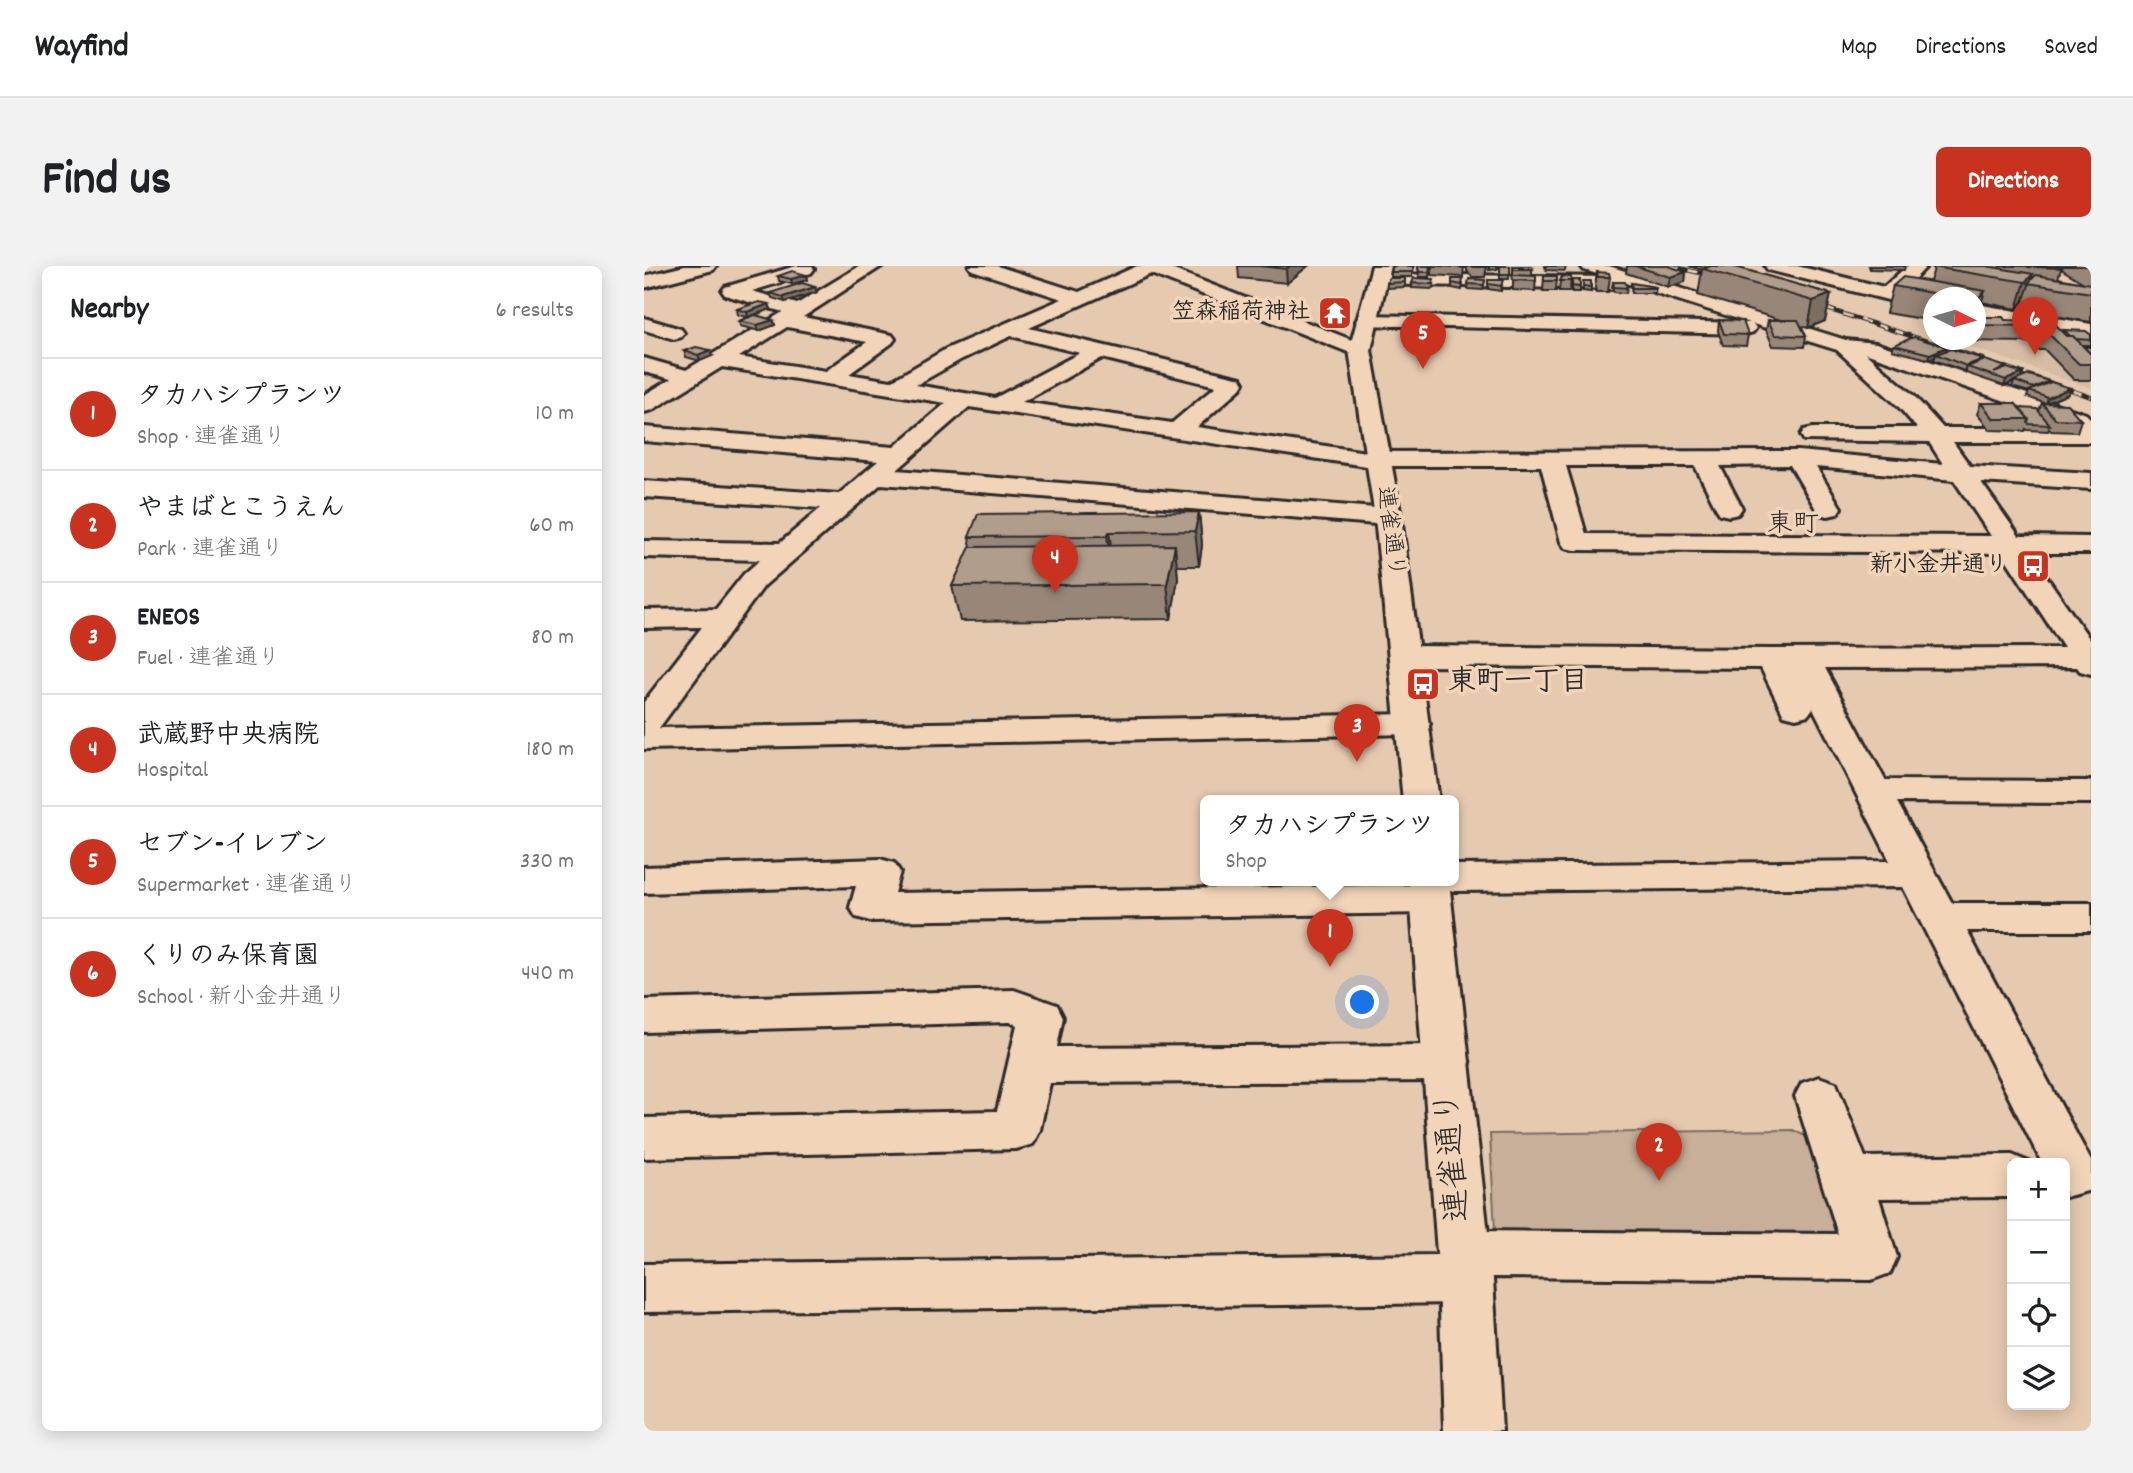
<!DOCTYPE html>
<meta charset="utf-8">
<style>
body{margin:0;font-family:Dekko,"Klee One",sans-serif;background:#f2f2f2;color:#202124}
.controls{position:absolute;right:21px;bottom:21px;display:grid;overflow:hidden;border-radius:10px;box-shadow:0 4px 18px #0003}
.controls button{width:63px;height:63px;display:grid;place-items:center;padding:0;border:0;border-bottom:2px solid #e0e0e0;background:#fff;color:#202124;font:35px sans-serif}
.compass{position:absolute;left:1279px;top:21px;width:63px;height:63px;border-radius:50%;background:#fff;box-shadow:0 4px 18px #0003;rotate:95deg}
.you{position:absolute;left:719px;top:737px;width:24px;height:24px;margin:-18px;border:5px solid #fff;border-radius:50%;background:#1a73e8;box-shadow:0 0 0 10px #1a73e833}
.badge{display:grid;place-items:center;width:46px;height:46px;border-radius:50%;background:#c8321e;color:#fff;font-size:23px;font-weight:700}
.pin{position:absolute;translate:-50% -58px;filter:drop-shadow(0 2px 4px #0008)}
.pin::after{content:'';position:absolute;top:37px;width:24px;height:21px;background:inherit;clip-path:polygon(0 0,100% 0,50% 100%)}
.popup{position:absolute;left:556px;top:529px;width:259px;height:91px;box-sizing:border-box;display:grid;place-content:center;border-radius:10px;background:#fff;filter:drop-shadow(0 2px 5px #0005);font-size:23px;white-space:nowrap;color:#757577}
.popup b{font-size:26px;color:#202124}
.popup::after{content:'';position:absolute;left:50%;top:100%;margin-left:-14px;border:14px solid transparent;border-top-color:#fff}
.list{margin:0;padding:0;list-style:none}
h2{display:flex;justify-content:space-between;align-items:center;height:91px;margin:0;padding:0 28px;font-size:30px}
h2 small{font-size:23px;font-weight:400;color:#757577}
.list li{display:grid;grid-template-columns:46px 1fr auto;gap:21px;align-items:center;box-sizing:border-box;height:112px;padding:0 28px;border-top:2px solid #e0e0e0}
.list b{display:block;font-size:26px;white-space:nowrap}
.list p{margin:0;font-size:23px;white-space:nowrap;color:#757577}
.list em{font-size:23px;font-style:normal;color:#757577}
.icon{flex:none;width:38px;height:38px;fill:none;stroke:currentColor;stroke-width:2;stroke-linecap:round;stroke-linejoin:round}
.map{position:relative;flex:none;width:1447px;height:1165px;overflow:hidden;border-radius:10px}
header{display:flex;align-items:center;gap:42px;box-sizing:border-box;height:98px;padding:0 35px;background:#fff;border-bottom:2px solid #e0e0e0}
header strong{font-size:33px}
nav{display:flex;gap:38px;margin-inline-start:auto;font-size:24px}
.intro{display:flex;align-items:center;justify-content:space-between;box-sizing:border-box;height:168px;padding:0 42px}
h1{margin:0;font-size:49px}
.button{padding:18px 32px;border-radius:10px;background:#c8321e;color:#fff;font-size:24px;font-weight:700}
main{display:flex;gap:42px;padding:0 42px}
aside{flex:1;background:#fff;border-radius:10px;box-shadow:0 4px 18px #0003}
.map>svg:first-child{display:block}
.built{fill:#d6bca5}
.green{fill:#c7af99;stroke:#796d62;stroke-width:2}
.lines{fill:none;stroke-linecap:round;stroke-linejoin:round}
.minor-casing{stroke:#2b2b2b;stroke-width:6}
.major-casing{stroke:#2b2b2b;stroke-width:6}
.minor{fill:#f2d4b8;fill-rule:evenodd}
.major{fill:#f2d4b8;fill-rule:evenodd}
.rail-casing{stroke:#2b2b2b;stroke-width:4.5}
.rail{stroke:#f2d4b8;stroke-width:2.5;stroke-dasharray:9;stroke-linecap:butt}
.wall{fill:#988778;stroke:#2b2b2b;stroke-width:2;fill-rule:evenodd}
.shaded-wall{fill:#7c6e61;stroke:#2b2b2b;stroke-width:2}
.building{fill:#b19d8b;stroke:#2b2b2b;stroke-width:2}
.labels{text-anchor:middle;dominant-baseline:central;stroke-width:7;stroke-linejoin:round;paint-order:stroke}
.far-poi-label{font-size:23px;font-weight:bold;fill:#2b2b2b;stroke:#f2d4b8;text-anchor:end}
.far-street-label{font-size:23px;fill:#2b2b2b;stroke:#f2d4b8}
.far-quarter-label{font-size:26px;fill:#2b2b2b;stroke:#f2d4b8}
.poi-label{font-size:28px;font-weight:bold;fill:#2b2b2b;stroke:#f2d4b8;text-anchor:start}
.near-street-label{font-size:33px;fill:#2b2b2b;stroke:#f2d4b8}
</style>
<header>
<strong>Wayfind</strong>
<nav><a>Map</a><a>Directions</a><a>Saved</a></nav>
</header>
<div class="intro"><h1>Find us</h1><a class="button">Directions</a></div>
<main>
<aside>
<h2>Nearby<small>6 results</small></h2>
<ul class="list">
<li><span class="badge">1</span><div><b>タカハシプランツ</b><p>Shop · 連雀通り</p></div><em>10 m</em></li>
<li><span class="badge">2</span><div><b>やまばとこうえん</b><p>Park · 連雀通り</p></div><em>60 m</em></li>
<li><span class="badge">3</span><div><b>ENEOS</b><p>Fuel · 連雀通り</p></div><em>80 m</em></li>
<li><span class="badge">4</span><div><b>武蔵野中央病院</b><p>Hospital</p></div><em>180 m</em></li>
<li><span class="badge">5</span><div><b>セブン-イレブン</b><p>Supermarket · 連雀通り</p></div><em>330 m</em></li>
<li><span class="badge">6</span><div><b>くりのみ保育園</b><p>School · 新小金井通り</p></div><em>440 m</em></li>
</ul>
</aside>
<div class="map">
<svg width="1447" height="1165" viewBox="0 0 1447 1165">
<rect width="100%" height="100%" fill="#e6cab0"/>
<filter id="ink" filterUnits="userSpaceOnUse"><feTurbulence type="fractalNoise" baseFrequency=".0143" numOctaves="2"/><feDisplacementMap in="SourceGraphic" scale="14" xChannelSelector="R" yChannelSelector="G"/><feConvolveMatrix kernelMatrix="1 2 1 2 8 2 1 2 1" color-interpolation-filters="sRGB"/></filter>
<g filter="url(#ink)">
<polygon class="built" points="1408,68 1447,105 1447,122 1306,74"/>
<polygon class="green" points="1149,864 1167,873 1196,958 1189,972 851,966 846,868"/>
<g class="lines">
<g class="minor-casing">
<g id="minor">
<polygon points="41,0 72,0 69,4 0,22 0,10"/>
<path d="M152,0H168L170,3L167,7L108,25L153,38L216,0H238L159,51L248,69L251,73L248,77L205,108L247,115L302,83L418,33L328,4L325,0H353L435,26L493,0H520L723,80L727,84L723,88H709L507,8L385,62L597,112L600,117L597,122L553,161L722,186L1154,185L1299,198L1285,176L1160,174L1157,169L1160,164L1169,162H1273L1254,140L1193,84L1109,58L1112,62L1109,66L1102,68L715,59L712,55L715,51L722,49L1106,57L975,15L974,21L967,23L726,18L724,14L726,10L733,8L963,11L940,4L937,0H965L1202,74L1232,77L1442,148L1447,153V176H1309L1326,200L1447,207V223L1337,216L1375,270L1447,271V287H1386L1447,375V408L1436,405L1433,401L1181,402L1241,514L1447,515V537L1253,536L1308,637H1447V665H1323L1447,895V924L1421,931V897H1398L1259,621L810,625L796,621L792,615H810V599L1246,595L1169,442L1164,449L1152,452L1140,449L1117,402L762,400L751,397L746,390L751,383L762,380L1128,383L1420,382L1358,287L931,284L921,282L917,276L897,200H722L325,141L253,204L744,243L754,245L757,251L754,257L744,259L237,218L120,320L15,462L769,448L781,451L786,458L781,465L769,468L0,483V436L58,361L0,362V344L72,343L100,308L116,294L0,291V275L136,277L177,242L0,231V215L195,228L234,195L0,175V161L250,181L302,137L78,101L8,144L0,146V129L27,113L0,106V92L42,104L139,46L81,29L78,25L81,21ZM143,61L223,76L182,105L95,91ZM367,70L436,87L351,132L272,119L318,93ZM1221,87L1417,154L1429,162H1299L1270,130ZM458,92L572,120L528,157L378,136ZM1146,199L1175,248L1184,250L1193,248L1197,242L1172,201L1310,214L1347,270L942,268L922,200H1051L1072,242L1076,248L1085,250L1094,248L1098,242L1076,200Z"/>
<polygon points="1121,0 1153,0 1240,21 1263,0 1283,0 1259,25 1295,32 1290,32 1290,42 1244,34 1124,4"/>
<polygon points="1332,38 1447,58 1447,70 1332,50"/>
<polygon points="0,52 37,63 40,67 37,71 30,73 0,64"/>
<polygon points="236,593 250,597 256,606 250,627 787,619 801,623 807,633 801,643 787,647 226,655 212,651 206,641 212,620 0,627 0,601"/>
<polygon points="370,724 413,739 419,751 413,781 803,779 819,785 826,797 819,809 803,815 406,817 396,864 389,878 372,883 0,892 0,852 353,845 373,759 366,756 0,766 0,734"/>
<polygon points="1175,811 1192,817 1221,891 1368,889 1387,897 1368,897 1368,931 1235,932 1253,991 1246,1007 1227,1014 848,1011 841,1030 822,1037 0,1046 0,998 794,989 801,972 820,965 1194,968 1151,830 1158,817"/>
</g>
</g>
<g class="major-casing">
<g id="major">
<polygon points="728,0 746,0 727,84 757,251 795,535 759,535 731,251 705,84"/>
<polygon points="765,615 805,615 849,1013 858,1165 800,1165 795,1013"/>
</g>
</g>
<use href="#minor" class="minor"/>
<use href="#major" class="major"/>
<g class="rail-casing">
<g id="rail">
<polyline points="1027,0 1077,12"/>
<polyline points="1165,37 1338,93"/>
<polyline points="1361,101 1447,131"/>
</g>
</g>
<use href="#rail" class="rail"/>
</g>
<g class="wall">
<polygon points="594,0 664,0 643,17 595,12"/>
<polygon points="770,0 768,11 747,11 747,6"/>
<polygon points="774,0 820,0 819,11 788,9 788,2 786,2 785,11 775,11"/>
<polygon points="821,0 843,0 841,11 828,11 823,5 823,2 821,2"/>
<polygon points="845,0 854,0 853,3 845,4"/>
<polygon points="855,0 866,0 865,13 856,13 856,3 855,2"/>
<polygon points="869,0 888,0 888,10 892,10 891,25 869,24"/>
<polygon points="901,0 922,0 921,5 902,4"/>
<polygon points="983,0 1024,0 1042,6 1041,16 1024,21 982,7"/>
<polygon points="1045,0 1088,0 1187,28 1181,55 1164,62 1157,60 1162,70 1160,81 1129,80 1122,64 1124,54 1137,54 1054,29 1058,4"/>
<polygon points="1225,0 1261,0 1260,4 1226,3"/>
<path d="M1287,0H1342L1355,2L1356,0H1447V56L1376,44L1379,36L1373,43L1337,36L1333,51L1361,54L1420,66V64L1447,69V79H1438L1440,81H1447V114H1430L1401,84H1394L1386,76L1317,75L1312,74H1332V32H1290V55L1242,47L1249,20L1286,15L1290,3ZM1417,3L1440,17L1414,12Z"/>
<polygon points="953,6 966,11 964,26 952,26 951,21"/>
<polygon points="162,9 163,14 148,18 135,15 134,10"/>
<polygon points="900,10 913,10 912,25 899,25"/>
<polygon points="927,11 926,25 915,25 916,15"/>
<polygon points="761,12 761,21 743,22 743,17"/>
<polygon points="808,13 819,18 818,24 808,22"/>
<polygon points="825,13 841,14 839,24 824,23"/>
<polygon points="844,14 858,19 857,25 844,23"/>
<polygon points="928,14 936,21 936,26 928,26"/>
<polygon points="939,15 947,15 947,26 939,25"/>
<polygon points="969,16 983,22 982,27 970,26 968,21"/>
<polygon points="768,17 790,18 788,23 768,22"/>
<polygon points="987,17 1012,21 1011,27 988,27 987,22"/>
<polygon points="173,26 141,36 128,32 126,27"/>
<polygon points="125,38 127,43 111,49 129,54 131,59 115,65 96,60 95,55 104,51 94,49 93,43"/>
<polygon points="1075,54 1104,69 1102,80 1079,79 1074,65"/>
<polygon points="1250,79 1302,85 1362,101 1361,102 1379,107 1378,112 1405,115 1404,117 1426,122 1424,128 1403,137 1437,154 1433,166 1407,165 1405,162 1404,165 1383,164 1382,163 1381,165 1346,164 1333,148 1337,137 1395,145 1398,137 1400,137 1383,131 1385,126 1368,121 1370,116 1360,120 1322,107 1322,104 1320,105 1290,94 1291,91 1284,93 1248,84"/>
<polygon points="40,85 68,90 56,95 42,91"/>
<polygon points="555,246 558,279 555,300 533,300 534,313 527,353 316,355 308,320 327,281 325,271"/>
</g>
<g class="shaded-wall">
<polygon points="646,0 664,0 643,17 642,3"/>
<polygon points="1042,6 1041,16 1024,21 1026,11"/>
<polygon points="1389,8 1379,36 1373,43 1381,16"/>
<polygon points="162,9 163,14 148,18 147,13"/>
<polygon points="171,21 173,26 141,36 139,31"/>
<polygon points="1341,25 1333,52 1332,53 1332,34"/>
<polygon points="1187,28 1181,55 1164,62 1169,35"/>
<polygon points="125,38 127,43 104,51 103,46"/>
<polygon points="129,54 131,59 115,65 113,59"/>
<polygon points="1303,81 1302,87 1292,88 1291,91 1284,93 1286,88"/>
<polygon points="66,84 68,90 56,95 54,89"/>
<polygon points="1339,93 1338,99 1323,101 1322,104 1320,105 1322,100"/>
<polygon points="1379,107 1377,113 1360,120 1362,114"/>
<polygon points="1426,122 1424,128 1402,137 1404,132"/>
<polygon points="555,246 558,279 555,300 551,265"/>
<polygon points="465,266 470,300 468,304 463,270"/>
<polygon points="531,279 534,313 527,353 523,318"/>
</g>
<g class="building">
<polygon points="615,0 646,0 642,3"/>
<polygon points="749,0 769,0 769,6 747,6"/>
<polygon points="774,0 786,0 785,6 775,6"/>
<polygon points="797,0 820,0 820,2"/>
<polygon points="827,0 842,0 842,1 829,1"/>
<rect x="856" y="0" width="10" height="8"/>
<polygon points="869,0 888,0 889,3 870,3"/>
<polygon points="991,0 1024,0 1042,6 1026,11"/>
<polygon points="1067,0 1088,0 1187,28 1169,35 1059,3"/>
<polygon points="1291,0 1342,0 1389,8 1381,16 1290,1"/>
<polygon points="1383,0 1416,0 1418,2 1384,1"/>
<polygon points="148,5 162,9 147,13 134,10"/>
<polygon points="953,6 965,7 966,11 954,11"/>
<polygon points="868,9 892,10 892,15 869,14"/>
<polygon points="1392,9 1447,18 1447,27 1384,17"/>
<rect x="900" y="10" width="13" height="5"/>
<polygon points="918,10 927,11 927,15 916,15"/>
<polygon points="1259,11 1341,25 1332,34 1332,32 1315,32 1249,20"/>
<polygon points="745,12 761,12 761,16 743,17"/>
<polygon points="770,12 790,13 789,18 768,17"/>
<polygon points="808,13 819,13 818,19 808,17"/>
<polygon points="825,13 841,14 840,19 824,18"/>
<polygon points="844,14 859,14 857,20 844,18"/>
<polygon points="928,14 936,14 936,21 928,20"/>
<polygon points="939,15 947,15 947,21 939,20"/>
<polygon points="969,16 981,16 983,22 970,21"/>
<polygon points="158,17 171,21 139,31 126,27"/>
<polygon points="987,17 1012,21 1012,22 988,22"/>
<polygon points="115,36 125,38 103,46 93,43"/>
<polygon points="111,49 129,54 113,59 95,55"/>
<polygon points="1332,51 1359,51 1361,54 1408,55 1423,70 1429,70 1447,88 1447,98 1435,98 1406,69 1399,68 1391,60 1332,59"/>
<polygon points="1075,54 1099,55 1104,69 1080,68"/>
<polygon points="1124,54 1154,54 1162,70 1131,69"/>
<polygon points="1420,64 1442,65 1447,69 1447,74 1432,73 1429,70 1426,70"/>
<polygon points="1270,71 1303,81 1286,88 1250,79"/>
<polygon points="52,81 66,84 54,89 40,85"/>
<polygon points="1440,81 1447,81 1447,88"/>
<polygon points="1307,83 1339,93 1322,100 1292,88"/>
<polygon points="1341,94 1362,101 1350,107 1363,102 1379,107 1362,114 1323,101"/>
<polygon points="1385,109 1405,115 1390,122 1370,115"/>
<polygon points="1407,116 1426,122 1404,132 1385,125"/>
<polygon points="1337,137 1371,137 1385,153 1350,153"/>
<polygon points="1398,137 1423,138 1437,154 1411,153"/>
<polygon points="1375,142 1393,143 1406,159 1385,158 1384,157 1385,153"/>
<polygon points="555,246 551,265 465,266 463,270 325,271 334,248"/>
<polygon points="531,279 523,318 308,320 326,281"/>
</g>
</g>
<defs>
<g id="temple-square" transform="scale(1.75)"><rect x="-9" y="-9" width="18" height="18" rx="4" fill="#c8321e" stroke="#f2d4b8"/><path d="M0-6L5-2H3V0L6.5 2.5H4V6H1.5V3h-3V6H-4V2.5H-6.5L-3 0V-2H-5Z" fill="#fff"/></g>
<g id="bus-square" transform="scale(1.75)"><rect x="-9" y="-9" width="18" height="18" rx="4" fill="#c8321e" stroke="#f2d4b8"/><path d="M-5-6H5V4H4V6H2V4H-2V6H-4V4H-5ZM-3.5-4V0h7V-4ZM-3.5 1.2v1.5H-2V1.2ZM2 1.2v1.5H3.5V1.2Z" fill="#fff"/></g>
</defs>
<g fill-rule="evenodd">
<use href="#temple-square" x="691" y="47"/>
<use href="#bus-square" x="1389" y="300"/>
<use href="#bus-square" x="779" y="418"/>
</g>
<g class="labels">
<g class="far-poi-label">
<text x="666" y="47">笠森稲荷神社</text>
<text x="1364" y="300">新小金井通り</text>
</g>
<g class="far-street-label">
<text transform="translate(745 266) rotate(82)">連雀通り</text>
</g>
<g class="far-quarter-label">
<text x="1149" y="259">東町</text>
</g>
<g class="poi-label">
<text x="804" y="418">東町一丁目</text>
</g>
<g class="near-street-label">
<text transform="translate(811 890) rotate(-95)">連雀通り</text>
</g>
</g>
</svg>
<div class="controls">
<button>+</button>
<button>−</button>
<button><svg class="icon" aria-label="locate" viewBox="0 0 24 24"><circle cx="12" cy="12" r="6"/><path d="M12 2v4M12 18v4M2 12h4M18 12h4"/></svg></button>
<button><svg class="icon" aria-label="layers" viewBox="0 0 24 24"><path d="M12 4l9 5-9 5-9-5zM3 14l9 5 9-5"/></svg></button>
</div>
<svg class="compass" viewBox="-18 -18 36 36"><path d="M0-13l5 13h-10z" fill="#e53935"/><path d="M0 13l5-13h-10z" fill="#757577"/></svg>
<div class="you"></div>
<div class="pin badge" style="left:686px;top:701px">1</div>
<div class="popup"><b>タカハシプランツ</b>Shop</div>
<div class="pin badge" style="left:1015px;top:915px">2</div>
<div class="pin badge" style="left:713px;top:496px">3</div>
<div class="pin badge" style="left:411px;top:327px">4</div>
<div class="pin badge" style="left:779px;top:103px">5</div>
<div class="pin badge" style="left:1391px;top:89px">6</div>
</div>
</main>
